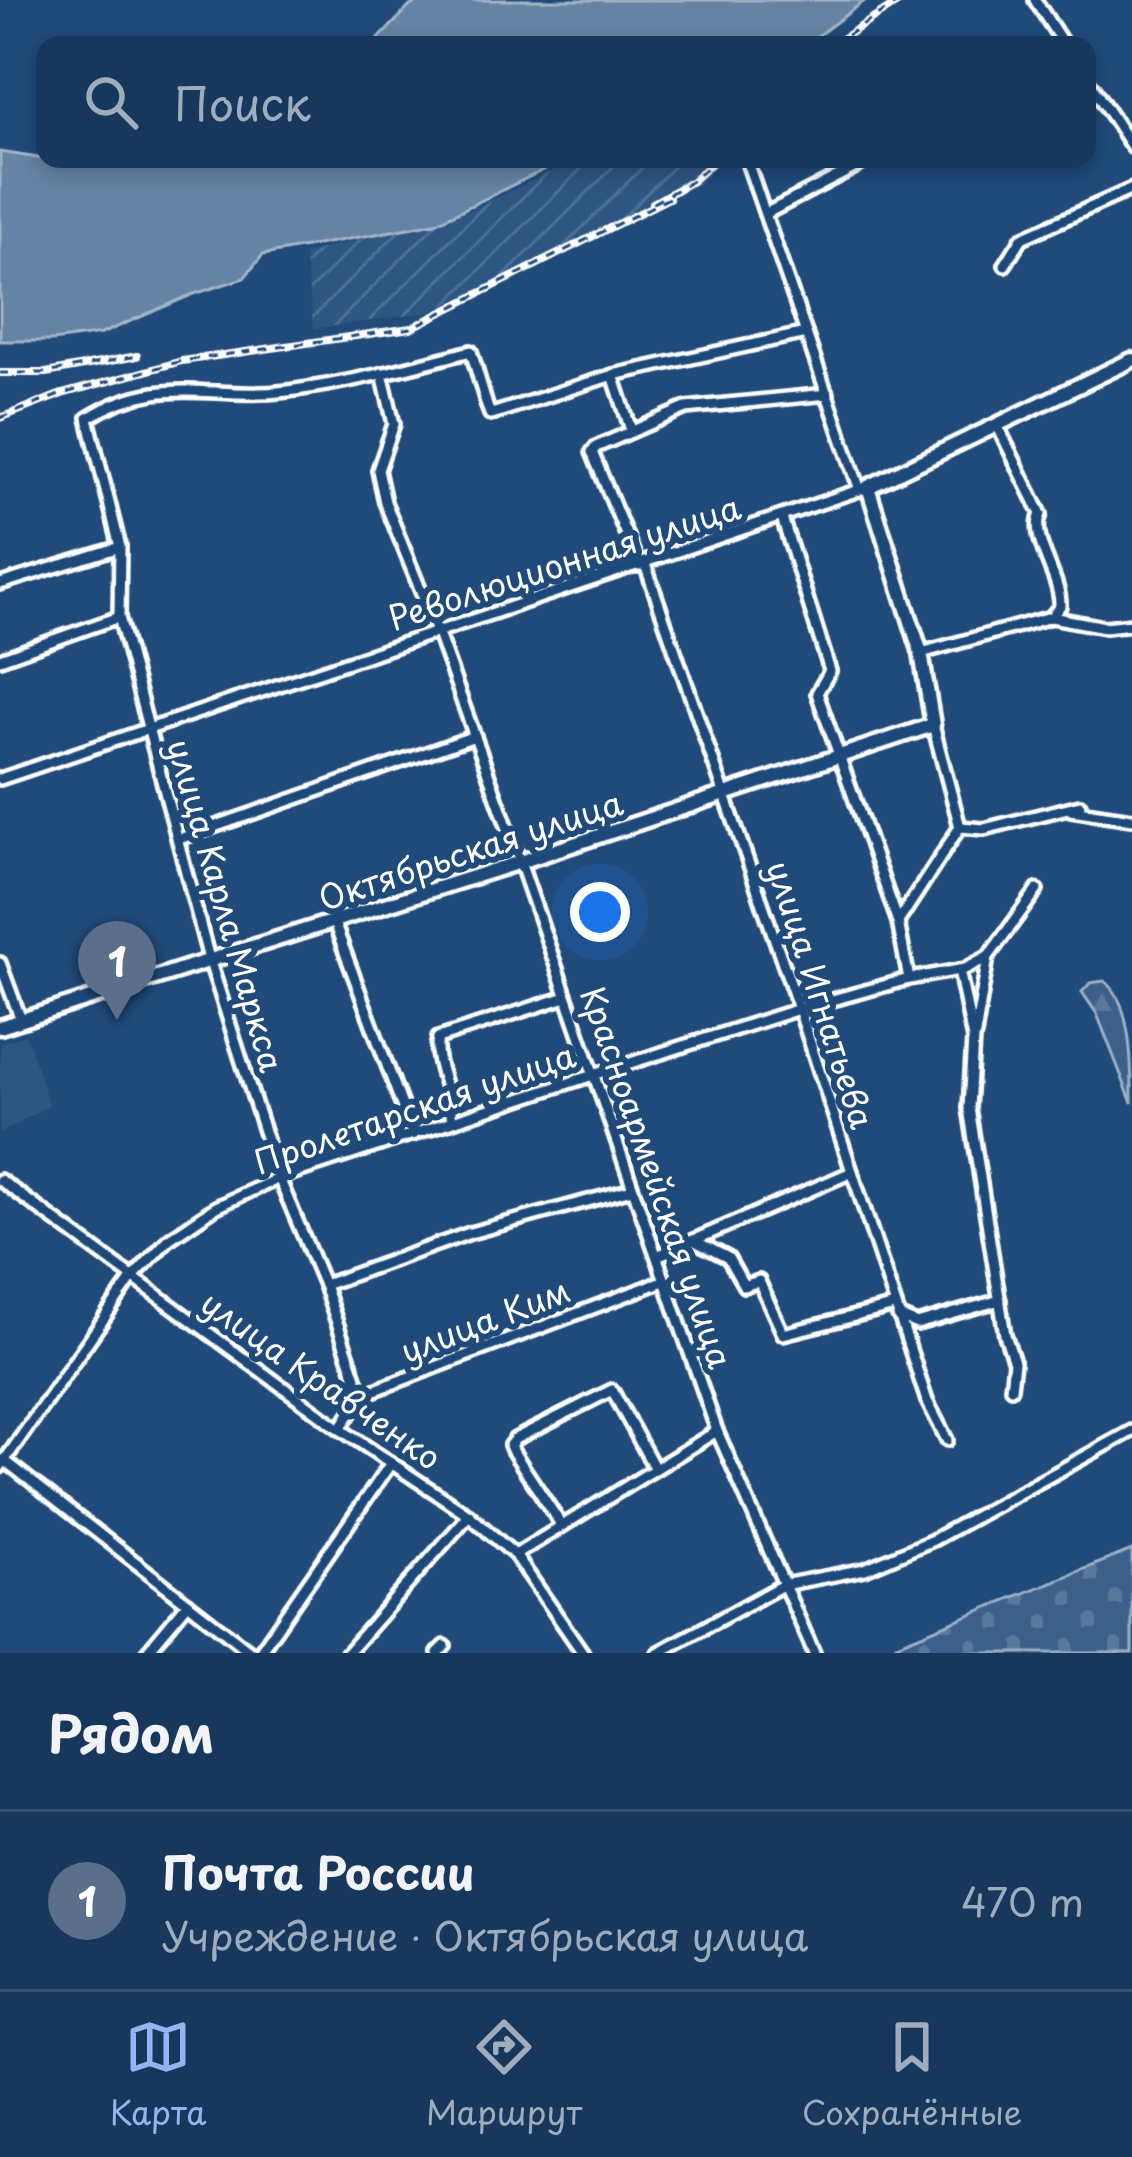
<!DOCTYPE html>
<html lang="ru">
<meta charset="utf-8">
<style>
body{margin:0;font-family:"Playpen Sans",sans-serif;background:#203f62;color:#f1f3f6}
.you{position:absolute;left:600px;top:912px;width:42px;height:42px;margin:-30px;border:9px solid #fff;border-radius:50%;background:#1a73e8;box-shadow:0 0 0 18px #1a73e833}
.badge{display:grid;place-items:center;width:78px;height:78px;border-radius:50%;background:#95b2f1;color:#fff;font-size:39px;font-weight:700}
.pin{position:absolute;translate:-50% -99px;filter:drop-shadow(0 3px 6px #0008)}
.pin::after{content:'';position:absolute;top:63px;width:42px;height:36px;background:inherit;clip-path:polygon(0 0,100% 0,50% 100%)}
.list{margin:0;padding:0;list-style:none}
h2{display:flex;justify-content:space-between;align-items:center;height:156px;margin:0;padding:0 48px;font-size:51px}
h2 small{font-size:39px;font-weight:400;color:#9eacbb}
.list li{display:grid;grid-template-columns:78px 1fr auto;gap:36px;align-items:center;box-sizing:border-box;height:180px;padding:0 48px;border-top:3px solid #365272}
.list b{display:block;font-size:45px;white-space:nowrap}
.list p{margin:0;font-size:39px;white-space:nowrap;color:#9eacbb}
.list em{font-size:39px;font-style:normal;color:#9eacbb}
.icon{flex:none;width:66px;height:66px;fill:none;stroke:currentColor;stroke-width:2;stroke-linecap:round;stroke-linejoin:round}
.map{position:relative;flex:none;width:1132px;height:1653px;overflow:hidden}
.search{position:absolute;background:#17385c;box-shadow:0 6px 18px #0003;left:36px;right:36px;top:36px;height:132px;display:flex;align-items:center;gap:30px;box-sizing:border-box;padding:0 42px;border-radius:24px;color:#9eacbb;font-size:45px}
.sheet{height:336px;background:#17385c}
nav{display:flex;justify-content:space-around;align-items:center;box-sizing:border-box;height:168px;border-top:3px solid #365272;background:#17385c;font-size:33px;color:#9eacbb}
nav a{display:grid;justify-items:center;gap:6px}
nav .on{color:#95b2f1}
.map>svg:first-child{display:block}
.built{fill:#2e5683}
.industrial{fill:url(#industrial-furrows)}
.forest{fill:url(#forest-firs);stroke:#9eb0c5;stroke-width:3}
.cemetery{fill:url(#cemetery-stones);stroke:#9eb0c5;stroke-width:3}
.water{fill:#6583a4;stroke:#a3b5c8;stroke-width:3}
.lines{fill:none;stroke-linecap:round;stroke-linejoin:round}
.minor-casing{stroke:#fff;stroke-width:18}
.major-casing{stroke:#fff;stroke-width:21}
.minor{stroke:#1f4a7a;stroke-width:9}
.major{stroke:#1f4a7a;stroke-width:12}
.rail-casing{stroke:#fff;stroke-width:8}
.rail{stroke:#1f4a7a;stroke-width:3;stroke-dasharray:9;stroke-linecap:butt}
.labels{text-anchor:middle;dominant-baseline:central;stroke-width:12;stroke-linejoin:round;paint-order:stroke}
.street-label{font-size:33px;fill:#fff;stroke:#1f4a7a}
</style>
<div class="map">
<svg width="1132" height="1653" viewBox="0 0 1132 1653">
<defs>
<pattern id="industrial-furrows" width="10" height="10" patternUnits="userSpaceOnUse" patternTransform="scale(3)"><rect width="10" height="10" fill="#2e5683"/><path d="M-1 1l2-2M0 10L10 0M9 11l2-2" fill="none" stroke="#4d6f96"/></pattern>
<pattern id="forest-firs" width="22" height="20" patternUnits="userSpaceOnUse" patternTransform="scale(3)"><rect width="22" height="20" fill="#3c618b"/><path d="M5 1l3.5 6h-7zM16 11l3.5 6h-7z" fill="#59799c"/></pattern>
<pattern id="cemetery-stones" width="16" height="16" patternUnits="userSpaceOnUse" patternTransform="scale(3)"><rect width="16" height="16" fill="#3c618b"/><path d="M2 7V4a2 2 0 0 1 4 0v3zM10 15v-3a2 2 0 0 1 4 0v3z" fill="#59799c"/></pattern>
</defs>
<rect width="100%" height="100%" fill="#1f4a7a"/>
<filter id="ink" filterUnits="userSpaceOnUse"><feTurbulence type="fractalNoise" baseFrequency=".00833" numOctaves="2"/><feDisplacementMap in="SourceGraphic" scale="24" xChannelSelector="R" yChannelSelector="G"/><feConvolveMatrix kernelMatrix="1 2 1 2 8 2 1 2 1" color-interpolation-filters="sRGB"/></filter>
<g filter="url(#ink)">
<polygon class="built" points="26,1035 49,1105 0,1134 0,1043"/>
<polygon class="industrial" points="577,159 722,159 698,185 430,312 314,329 304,254 471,210"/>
<path class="forest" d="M1104,981C1132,998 1132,1070 1132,1103L1097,1014L1082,992L1090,983Z"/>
<polygon class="cemetery" points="1132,1550 1132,1653 899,1653 896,1644"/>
<g class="water">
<polygon points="422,0 866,0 805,45 373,45 410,6"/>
<polygon points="0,152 45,159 566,159 435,223 263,255 244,278 191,295 101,334 53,341 0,341"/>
</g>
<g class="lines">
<g class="minor-casing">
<g id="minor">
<polyline points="1035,0 1064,45"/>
<polyline points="1087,79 1132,147"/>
<polyline points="746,159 860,490"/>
<polyline points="765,214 871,159"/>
<polyline points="1005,265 1022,238 1132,189"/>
<polyline points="382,373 394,424 378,470 385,502 437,631 520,862 717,1431 814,1653"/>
<polyline points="613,375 631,430"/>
<polyline points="782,518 830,671 817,693 898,922 909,979"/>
<polyline points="645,564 799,1009 927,1401 947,1440"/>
<polyline points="639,566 592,452 596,447 686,408 828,394"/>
<polyline points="0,584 120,547"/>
<polyline points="1051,617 1105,627 1132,624"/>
<path d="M921,653L1051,617L1060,606C1061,576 1029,539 1041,514L998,427"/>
<polyline points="0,659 119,617"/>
<polyline points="0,779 868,487"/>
<polyline points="1071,810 1132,819"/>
<polyline points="960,827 984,829 1080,805"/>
<polyline points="179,839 475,736"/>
<polyline points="333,920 413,1135"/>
<polyline points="898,922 960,827 933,725"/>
<polyline points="0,963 21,1020"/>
<polyline points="959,970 973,1039 969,1108 1005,1335 1014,1362 1011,1388"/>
<polyline points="975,1035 988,957 1037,890"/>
<path d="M451,1122C454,1093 432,1064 438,1038L566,997"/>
<polyline points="0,1180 340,1429 469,1515 515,1555 583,1653"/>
<polyline points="693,1240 728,1258 744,1286 759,1281 783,1334 895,1306"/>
<polyline points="657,1256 852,1172"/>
<polyline points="324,1285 470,1233 632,1189"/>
<polyline points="898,1316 917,1324 1000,1300"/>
<path d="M362,1395L324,1285L279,1178L209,959L119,617L120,547L88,418C162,372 211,401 288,391C350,383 411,367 471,351L487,406L490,414L495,413L613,375L806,333"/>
<polyline points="340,1429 362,1395 666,1280"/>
<polyline points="4,1460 252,1653"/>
<polyline points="0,1467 133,1277 169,1239 216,1207 279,1178 593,1075 799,1009 909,979 965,969 988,957"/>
<polyline points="562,1526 512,1450 510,1445 515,1439 612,1390 655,1469"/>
<polyline points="515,1555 717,1431"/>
<polyline points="146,1653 188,1603"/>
<polyline points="259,1653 391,1463"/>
<polyline points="347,1653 469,1515"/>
<polyline points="438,1653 445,1646"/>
<polyline points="658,1653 783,1585 865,1569 933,1540 1132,1431"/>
</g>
</g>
<g class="major-casing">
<polyline id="major" points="0,1027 520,862 933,725 921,653 868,487 1132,360"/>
</g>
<use href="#minor" class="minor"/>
<use href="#major" class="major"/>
<g class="rail-casing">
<g id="rail">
<polyline points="832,45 902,0"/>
<polyline points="653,203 692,181 716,159"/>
<polyline points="0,373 46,373 137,356"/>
<polyline points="0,418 62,394 182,361 411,328 669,198"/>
</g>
</g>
<use href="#rail" class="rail"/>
</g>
</g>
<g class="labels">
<g class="street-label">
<text transform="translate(564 561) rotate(-18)">Революционная улица</text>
<text transform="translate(470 849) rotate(-18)">Октябрьская улица</text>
<text transform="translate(227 905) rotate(74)">улица Карла Маркса</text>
<text transform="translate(822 994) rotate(72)">улица Игнатьева</text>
<text transform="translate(414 1107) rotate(-19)">Пролетарская улица</text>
<text transform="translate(658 1177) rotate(71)">Красноармейская улица</text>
<text transform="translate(485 1319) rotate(-21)">улица Ким</text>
<text transform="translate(322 1379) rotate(35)">улица Кравченко</text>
</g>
</g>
</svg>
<div class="you"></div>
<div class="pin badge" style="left:117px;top:1020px;background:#5c6f8a">1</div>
<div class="search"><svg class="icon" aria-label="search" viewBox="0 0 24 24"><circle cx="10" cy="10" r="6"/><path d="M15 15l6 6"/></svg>Поиск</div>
</div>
<section class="sheet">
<h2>Рядом<small></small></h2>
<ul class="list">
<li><span class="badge" style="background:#5c6f8a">1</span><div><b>Почта России</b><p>Учреждение · Октябрьская улица</p></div><em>470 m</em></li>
</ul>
</section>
<nav>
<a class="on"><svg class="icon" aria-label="map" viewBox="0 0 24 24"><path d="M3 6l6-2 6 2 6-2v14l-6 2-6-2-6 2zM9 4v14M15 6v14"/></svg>Карта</a>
<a><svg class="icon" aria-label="directions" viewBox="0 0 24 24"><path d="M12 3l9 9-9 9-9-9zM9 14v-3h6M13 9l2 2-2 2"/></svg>Маршрут</a>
<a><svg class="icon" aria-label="saved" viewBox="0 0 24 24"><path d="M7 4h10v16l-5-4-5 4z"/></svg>Сохранённые</a>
</nav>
